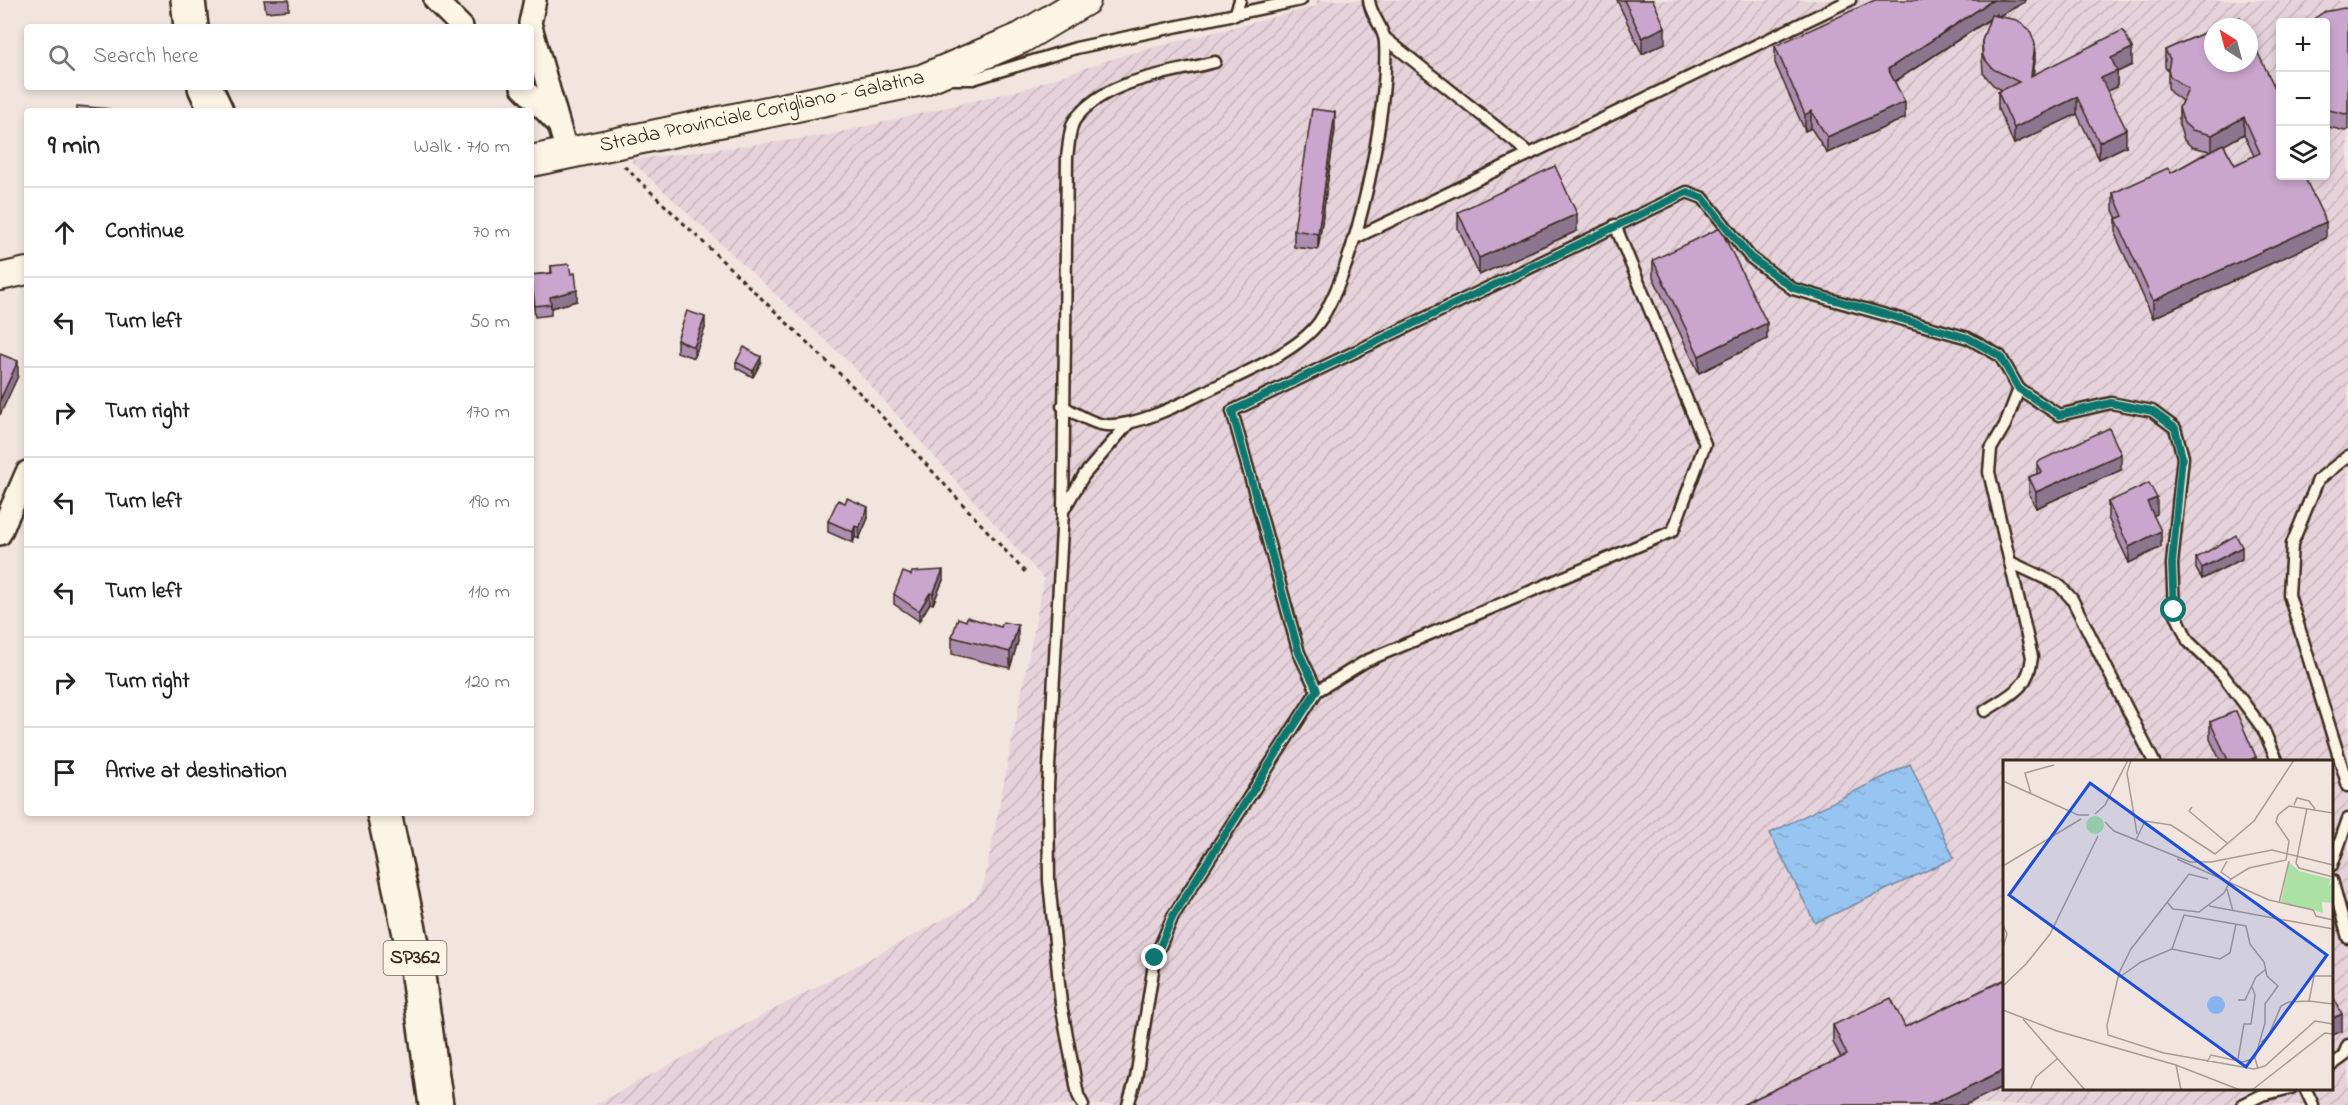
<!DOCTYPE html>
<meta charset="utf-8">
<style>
body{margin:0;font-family:"Indie Flower",sans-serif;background:#f2f2f2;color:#222}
.controls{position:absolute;right:18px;top:18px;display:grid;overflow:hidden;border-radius:6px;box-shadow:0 3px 9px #0003}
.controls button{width:54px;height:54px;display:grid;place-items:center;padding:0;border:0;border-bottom:2px solid #e0e0e0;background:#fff;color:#222;font:30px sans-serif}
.compass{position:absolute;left:2204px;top:18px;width:54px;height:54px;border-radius:50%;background:#fff;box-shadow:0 3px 9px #0003;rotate:324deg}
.stop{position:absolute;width:18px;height:18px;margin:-14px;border:4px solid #0f766e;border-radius:50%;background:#fff}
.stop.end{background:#0f766e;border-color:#fff;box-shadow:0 2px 6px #0008}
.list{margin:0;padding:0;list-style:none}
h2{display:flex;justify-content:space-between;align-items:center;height:78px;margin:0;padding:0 24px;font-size:26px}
h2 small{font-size:20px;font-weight:400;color:#767676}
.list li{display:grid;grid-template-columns:39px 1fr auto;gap:18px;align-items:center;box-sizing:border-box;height:90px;padding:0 24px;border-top:2px solid #e0e0e0}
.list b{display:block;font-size:22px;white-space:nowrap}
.list em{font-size:20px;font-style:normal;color:#767676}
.icon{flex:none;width:33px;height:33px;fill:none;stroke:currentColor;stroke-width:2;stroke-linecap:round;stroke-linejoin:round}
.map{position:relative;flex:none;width:2348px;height:1105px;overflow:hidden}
.search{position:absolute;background:#fff;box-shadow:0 3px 9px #0003;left:24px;top:24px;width:510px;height:66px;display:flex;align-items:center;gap:15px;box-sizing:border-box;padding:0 21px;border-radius:6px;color:#767676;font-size:22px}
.panel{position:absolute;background:#fff;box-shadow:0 3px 9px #0003;left:24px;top:108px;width:510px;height:708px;border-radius:6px}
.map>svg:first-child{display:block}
.industrial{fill:url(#industrial-furrows);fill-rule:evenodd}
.water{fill:url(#water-ripples);stroke:#72879d;stroke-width:1.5}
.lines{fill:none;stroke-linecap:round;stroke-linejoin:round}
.service-casing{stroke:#3b2a1e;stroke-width:15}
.minor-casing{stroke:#3b2a1e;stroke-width:26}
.tertiary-casing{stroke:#3b2a1e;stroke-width:30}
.secondary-casing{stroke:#3b2a1e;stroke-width:34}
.primary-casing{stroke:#3b2a1e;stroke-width:38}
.path{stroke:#3b2a1e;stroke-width:3;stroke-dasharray:4.5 4.5;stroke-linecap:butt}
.service{stroke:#fcf5e5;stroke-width:10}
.minor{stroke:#fcf5e5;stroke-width:21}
.tertiary{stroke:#fcf5e5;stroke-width:26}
.secondary{stroke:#fcf5e5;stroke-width:30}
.primary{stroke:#fcf5e5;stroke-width:33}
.wall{fill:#ae8eb0;stroke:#3b2a1e;stroke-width:1.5;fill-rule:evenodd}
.shaded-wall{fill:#8d7490;stroke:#3b2a1e;stroke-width:1.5}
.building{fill:#caa5cd;stroke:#3b2a1e;stroke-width:1.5}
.route{stroke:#0f766e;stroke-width:8}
.labels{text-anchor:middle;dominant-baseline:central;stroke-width:4.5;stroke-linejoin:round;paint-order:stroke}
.shield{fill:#fcf5e5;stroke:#75675a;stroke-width:1.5}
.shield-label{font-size:20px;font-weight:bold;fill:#3b2a1e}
.street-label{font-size:21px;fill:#3b2a1e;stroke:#fcf5e5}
.inset-road{fill:none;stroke:#a99a92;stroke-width:1.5}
.view{fill:#1d4ed8;fill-opacity:0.15;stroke:#1d4ed8;stroke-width:3}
.inset-edge{fill:none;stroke:#3b2a1e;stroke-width:3}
</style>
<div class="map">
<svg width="2348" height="1105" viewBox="0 0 2348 1105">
<defs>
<pattern id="industrial-furrows" width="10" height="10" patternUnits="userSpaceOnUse" patternTransform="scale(1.5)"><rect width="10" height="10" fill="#e6d2da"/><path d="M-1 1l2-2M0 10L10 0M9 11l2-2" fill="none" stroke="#c6b4bb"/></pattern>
<pattern id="water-ripples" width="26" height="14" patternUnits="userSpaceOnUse" patternTransform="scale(1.5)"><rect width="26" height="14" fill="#97c5f2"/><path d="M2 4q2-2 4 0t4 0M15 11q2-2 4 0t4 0" fill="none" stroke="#83a9cf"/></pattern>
</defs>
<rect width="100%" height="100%" fill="#f2e5e0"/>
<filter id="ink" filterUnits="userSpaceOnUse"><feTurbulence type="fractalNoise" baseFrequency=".0167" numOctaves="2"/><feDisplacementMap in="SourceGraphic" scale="12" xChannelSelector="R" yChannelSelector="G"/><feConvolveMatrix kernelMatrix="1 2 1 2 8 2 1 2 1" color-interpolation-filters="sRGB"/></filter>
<g filter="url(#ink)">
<path class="industrial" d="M1316,0H2348V1105H594L961,910L976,898L984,883L1044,579L852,365L630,160L824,136L1020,90L1124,55L1317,6ZM2280,22H2326V176H2280ZM2213,27H2249V63H2213ZM2004,762H2332V1088H2004Z"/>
<polygon class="water" points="1910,764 1954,858 1815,923 1770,833"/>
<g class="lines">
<g class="service-casing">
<g id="service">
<polyline points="1235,15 1240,0"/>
<polyline points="1385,38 1530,154"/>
<polyline points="949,79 973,79 1076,48 1301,0"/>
<polyline points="1353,239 1850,0"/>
<path d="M1062,406C1074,412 1087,421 1100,424C1128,431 1181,404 1207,391C1239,375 1298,352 1319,322C1357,268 1389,108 1385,42C1384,27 1370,15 1369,0"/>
<polyline points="2348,456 2318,480 2292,544 2289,595 2348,786"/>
<polyline points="1063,511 1084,475 1128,424"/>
<polyline points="2010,562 2059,585 2072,599 2154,762"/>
<polyline points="1317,691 1299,653 1232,411 1687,192 1703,198 1750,257 1793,289 1968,338 2000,356 2019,389 2059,415 2111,403 2152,411 2175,428 2183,457 2172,564 2174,610 2188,641 2223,675 2263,729 2278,762"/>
<path d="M1985,711C2009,695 2029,689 2032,657L1989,472L1991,449L2005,425L2019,389"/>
<polyline points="2332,865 2348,819"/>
<polyline points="2332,880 2348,938"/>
<polyline points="2332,1065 2343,1057 2348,1045"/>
<polyline points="2305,1088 2313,1105"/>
<path d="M1083,1105L1078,1095L1061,1004L1049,881L1048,786L1063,511L1067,157C1069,146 1069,130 1074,121C1103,79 1169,74 1215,62"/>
<polyline points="1128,1105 1136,1078 1155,958 1173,916 1317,691 1366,661 1673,531 1705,444 1615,225"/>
<polyline points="2242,1105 2262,1095 2291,1088"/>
</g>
</g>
<g class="minor-casing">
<g id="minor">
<polyline points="435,0 462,27"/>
<polyline points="535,0 530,23 567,153"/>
<polyline points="522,87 557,123"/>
<polyline points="0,534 27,472"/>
</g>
</g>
<g class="tertiary-casing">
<polyline id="tertiary" points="0,277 27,271"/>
</g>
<g class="secondary-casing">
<polyline id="secondary" points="531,161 922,80 1021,38 1085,0"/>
</g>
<g class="primary-casing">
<g id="primary">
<polyline points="188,0 191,27"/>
<polyline points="205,87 216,111"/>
<polyline points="384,813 416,962 436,1105"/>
</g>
</g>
<polyline class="path" points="624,166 867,400 1025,572"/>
<use href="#service" class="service"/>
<use href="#minor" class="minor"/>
<use href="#tertiary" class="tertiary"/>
<use href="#secondary" class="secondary"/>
<use href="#primary" class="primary"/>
</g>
<g class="wall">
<polygon points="264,0 289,0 289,10 266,12"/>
<polygon points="1617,0 1653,0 1665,43 1642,54"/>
<polygon points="2025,0 2025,2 1999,16 2035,60 2033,75 2132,65 2117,72 2117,87 2108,91 2126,146 2099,159 2077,114 2014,144 1998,109 1998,92 2002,90 1993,85 1983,73 1982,58 1982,41 1990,19 1894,82 1905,118 1827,153 1811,128 1805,131 1775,63 1775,46"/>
<polygon points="2348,9 2348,130 2345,131 2325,126 2325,22"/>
<path d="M2213,29L2280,176L2326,238L2153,318L2116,236V219H2117L2113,210V193L2171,173L2210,151L2192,147L2184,140L2179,125V108L2182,101L2170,92L2168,87V71L2165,67V50ZM2244,134L2254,156L2235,165L2224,145Z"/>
<polygon points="1335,129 1318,250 1294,247 1294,230"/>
<polygon points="1458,212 1577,231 1479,275 1458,228"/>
<polygon points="1653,260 1767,339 1699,373 1653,277"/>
<polygon points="551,266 571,274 577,301 551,308 551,315 535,317 531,287 531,275 551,273"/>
<polygon points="705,328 694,358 677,352 677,340"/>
<polygon points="736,362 761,362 753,377 736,368"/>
<polygon points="2037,462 2121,470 2036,508 2029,494 2029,477 2037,474"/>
<polygon points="2108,502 2157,514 2153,515 2161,547 2129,563 2108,518"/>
<polygon points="845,503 868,518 859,539 855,537 853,543 828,532 828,521"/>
<polygon points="2196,558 2242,559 2202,579 2196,569"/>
<polygon points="911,575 943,580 933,604 930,603 919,621 894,604 894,594"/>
<polygon points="966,621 1001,627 1018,641 1010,668 952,654 952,637"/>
<polygon points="2210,722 2256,762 2221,762 2210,739"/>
<polygon points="2004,980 2004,1086 1965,1105 1742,1105 1841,1058 1833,1042 1833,1025 1905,1027"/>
</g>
<g class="shaded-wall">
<polygon points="1993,0 2025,0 2025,2 1997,17 1997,14 1888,86 1888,69"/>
<polygon points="1665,27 1665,43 1642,54 1642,38"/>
<polygon points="2035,44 2035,60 2031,93 2031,76"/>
<polygon points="2132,48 2132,65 2117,72 2117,87 2101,94 2101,78 2111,58"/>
<polygon points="2077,97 2077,114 2014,144 2014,128"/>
<polygon points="1905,102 1905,118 1827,153 1827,137"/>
<polygon points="1811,111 1811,128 1805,131 1805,115"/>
<polygon points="1335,112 1335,129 1318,250 1318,234"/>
<polygon points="2244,117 2244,134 2212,152 2212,135"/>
<polygon points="2126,129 2126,146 2099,159 2099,142"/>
<polygon points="1577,214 1577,231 1479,275 1479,258"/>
<polygon points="2326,222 2326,238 2153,318 2153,301"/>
<polygon points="577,290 577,301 551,308 550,297"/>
<polygon points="705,317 705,328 694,358 694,347"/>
<polygon points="1767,323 1767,339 1699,373 1699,356"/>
<polygon points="761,357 761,362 753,377 753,371"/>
<polygon points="18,361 18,376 0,415 0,400"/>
<polygon points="2121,454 2121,470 2036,508 2036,492"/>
<polygon points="2157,498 2157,514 2147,518 2147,502"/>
<polygon points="868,507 868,518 859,539 859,528"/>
<polygon points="855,526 855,537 853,543 853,532"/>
<polygon points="2161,531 2161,547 2129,563 2129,547"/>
<polygon points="2242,547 2242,559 2202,579 2202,568"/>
<polygon points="943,570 943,580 933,604 933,594"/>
<polygon points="930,593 930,603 919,621 919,611"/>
<polygon points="1018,625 1018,641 1010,668 1010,652"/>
<polygon points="2256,757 2256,762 2246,762"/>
<polygon points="2342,1014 2342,1031 2331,1036 2331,1019"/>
<polygon points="2004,1070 2004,1086 1965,1105 1930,1105"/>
</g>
<g class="building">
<polygon points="1624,0 1653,0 1665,27 1642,38"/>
<polygon points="1875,0 1993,0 1888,69 1905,102 1827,137 1811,111 1805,115 1775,46"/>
<polygon points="2344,8 2348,9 2348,113 2345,114 2325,109 2325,22 2309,22 2324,12"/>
<polygon points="1991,15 2017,20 2030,30 2035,44 2031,76 2123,30 2132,48 2111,58 2117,71 2101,78 2126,129 2099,142 2077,97 2014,128 1998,92 2019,82 1993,69 1983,57 1982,41"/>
<polygon points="2240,17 2245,27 2217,27"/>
<polygon points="2213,29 2213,63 2249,63 2249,35 2280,98 2280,176 2304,176 2326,222 2153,301 2116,219 2123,216 2113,193 2168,168 2171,173 2223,144 2235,165 2260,153 2244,117 2212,135 2192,130 2184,123 2179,108 2188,89 2170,76 2168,70 2170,59 2165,50"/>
<polygon points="77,106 110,109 110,111 77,111"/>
<polygon points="1312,109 1335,112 1318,234 1294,230"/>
<polygon points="1555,166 1577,214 1479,258 1458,212"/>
<polygon points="1720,228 1767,323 1699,356 1653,260"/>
<polygon points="569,264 571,274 575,273 577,290 550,297 551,304 535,306 531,275 552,273 551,266"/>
<polygon points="687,311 705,317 694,347 677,340"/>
<polygon points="744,347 761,357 753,371 736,362"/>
<polygon points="0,354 18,361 0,400"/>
<polygon points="2109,428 2121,454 2036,492 2029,477 2042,472 2037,462"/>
<polygon points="2149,483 2157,498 2147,502 2161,531 2129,547 2108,502"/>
<polygon points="847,498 868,507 859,528 855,526 853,532 828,521 838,500 845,503"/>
<polygon points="2236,535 2242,547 2202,568 2196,558"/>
<polygon points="943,570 933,594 930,593 919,611 894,594 903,572 911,575 912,572"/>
<polygon points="967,617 1001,627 1003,622 1018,625 1010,652 952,637 958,618 966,621"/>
<polygon points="2236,711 2256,757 2246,762 2229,762 2210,722"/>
<polygon points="2004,980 2004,1070 1930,1105 1742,1105 1847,1055 1833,1025 1891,998 1905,1027"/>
<polygon points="2331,992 2342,1014 2331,1019"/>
</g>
</g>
<g class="lines" filter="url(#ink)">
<polyline class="route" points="1155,958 1173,916 1317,690 1299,653 1232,411 1687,192 1703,198 1750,257 1793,288 1968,338 2000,356 2019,389 2059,415 2111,403 2152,411 2175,428 2182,457 2172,564 2174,610"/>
</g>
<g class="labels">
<rect class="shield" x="383.5" y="941" width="63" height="34" rx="4.5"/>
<g class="shield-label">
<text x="415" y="958">SP362</text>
</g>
<g class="street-label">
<text transform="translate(762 112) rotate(-12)">Strada Provinciale Corigliano - Galatina</text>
</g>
</g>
<g transform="translate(2003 760)">
<rect width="330" height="330" fill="#f2e5e0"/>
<path d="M83 65a9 9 0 1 1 18 0a9 9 0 1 1-18 0ZM286,102L296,111L328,119L325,127L330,120V143L319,142L320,153L278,142Z" fill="#abe1a4"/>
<path d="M204 245a9 9 0 1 1 18 0a9 9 0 1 1-18 0Z" fill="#97c5f2"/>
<path class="inset-road" d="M128,0L124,13L134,74M0,21L75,55H86M28,34L22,13L51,5M291,45L294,38L306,41L312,49M189,47L186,51L224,83M304,48L293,103L296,108L330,117M92,54L102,45L125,0M102,62L111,71L187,102H208L269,90L330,105M133,80L142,61L168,65L212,94L251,61L291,0M174,99L266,140L310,150L313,156L330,160M224,101L218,112L228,119M0,106L78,59M205,119L186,114L128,189L116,213L104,265L105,275L161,293L251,309L262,306L312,261L330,264M224,129L230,151M164,142L170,149L196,152L221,133L228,119L246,108L283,100L286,81L273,62L275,55L286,46L330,53M276,143L286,101M206,146L330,169M0,165L4,174L0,187M169,189L181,155L243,166L247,184L261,202L264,216L275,226L262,244V263L252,298L255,309M114,219L138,202L169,189L217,199L227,193L233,164M0,226L23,204L47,174L95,76M235,240H242L253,217L262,210M306,241L330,244M0,250L54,271L173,305L237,330M20,259L82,330M258,282L265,277L278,246L286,242L306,241L311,216H330M235,299L241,264H248L252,235L249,227M204,302L208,295L240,302L252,298M173,305L178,330M27,330L33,317L54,299M249,330L322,273L330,274"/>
<path class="view" d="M87,23L324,195L243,307L6,135Z"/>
<rect width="330" height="330" class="inset-edge"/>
</g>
</svg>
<div class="controls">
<button>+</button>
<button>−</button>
<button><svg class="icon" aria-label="layers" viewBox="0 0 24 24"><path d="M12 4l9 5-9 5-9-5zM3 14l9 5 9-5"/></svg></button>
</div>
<svg class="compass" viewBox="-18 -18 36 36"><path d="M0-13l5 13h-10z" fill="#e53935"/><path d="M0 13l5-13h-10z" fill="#767676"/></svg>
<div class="stop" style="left:2174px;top:610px"></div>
<div class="stop end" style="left:1155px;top:958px"></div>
<div class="search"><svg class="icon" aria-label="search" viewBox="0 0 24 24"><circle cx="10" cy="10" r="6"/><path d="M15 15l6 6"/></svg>Search here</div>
<section class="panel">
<h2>9 min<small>Walk · 710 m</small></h2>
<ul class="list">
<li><svg class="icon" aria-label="ahead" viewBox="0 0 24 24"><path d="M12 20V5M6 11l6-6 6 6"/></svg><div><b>Continue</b></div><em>70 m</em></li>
<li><svg class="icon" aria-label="left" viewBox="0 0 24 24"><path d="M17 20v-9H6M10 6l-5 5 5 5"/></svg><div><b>Turn left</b></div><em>50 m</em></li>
<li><svg class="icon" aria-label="right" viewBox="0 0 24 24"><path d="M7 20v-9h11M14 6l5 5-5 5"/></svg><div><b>Turn right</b></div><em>170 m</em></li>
<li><svg class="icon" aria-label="left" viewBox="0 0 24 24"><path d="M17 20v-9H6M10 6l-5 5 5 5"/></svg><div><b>Turn left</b></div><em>190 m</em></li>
<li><svg class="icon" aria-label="left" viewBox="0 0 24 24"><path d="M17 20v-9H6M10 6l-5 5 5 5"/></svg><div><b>Turn left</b></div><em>110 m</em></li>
<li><svg class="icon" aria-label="right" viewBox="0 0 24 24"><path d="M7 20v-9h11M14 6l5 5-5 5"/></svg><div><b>Turn right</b></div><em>120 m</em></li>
<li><svg class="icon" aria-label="arrive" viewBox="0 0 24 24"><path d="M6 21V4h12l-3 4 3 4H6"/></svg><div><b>Arrive at destination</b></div></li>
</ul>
</section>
</div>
